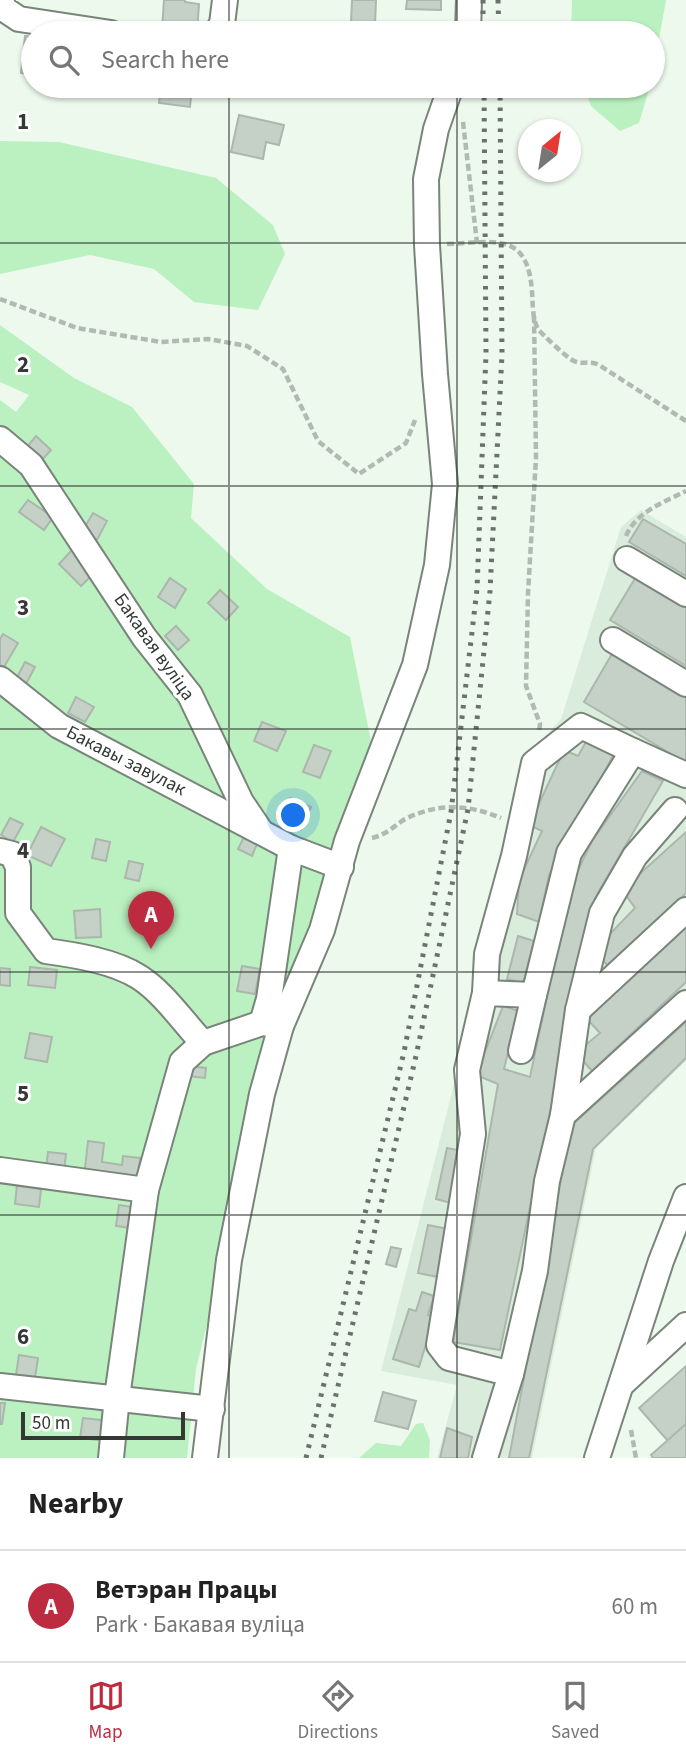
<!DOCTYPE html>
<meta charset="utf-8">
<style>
body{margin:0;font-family:"Source Sans 3",sans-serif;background:#f6f6f6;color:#222}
.compass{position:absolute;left:518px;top:119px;width:63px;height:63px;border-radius:50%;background:#fff;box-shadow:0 2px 5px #0004;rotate:30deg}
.scale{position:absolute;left:21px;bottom:18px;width:164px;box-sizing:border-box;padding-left:7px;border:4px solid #343935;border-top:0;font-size:19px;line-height:24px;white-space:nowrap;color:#343935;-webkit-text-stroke:5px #fff;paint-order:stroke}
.you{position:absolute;left:294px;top:816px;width:24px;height:24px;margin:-18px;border:5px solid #fff;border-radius:50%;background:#1a73e8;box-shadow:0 0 0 10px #1a73e833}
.badge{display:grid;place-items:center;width:46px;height:46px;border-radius:50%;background:#bc2b40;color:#fff;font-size:23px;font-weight:700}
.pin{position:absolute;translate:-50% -58px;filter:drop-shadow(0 2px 4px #0008)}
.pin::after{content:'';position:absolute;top:37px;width:24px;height:21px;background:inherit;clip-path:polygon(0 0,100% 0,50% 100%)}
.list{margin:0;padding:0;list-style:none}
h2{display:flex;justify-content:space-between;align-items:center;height:91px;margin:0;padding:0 28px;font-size:30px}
h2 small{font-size:23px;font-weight:400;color:#767676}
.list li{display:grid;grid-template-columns:46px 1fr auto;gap:21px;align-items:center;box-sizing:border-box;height:112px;padding:0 28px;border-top:2px solid #e0e0e0}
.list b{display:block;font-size:26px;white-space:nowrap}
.list p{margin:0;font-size:23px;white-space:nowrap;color:#767676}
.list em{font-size:23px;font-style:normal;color:#767676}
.icon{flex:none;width:38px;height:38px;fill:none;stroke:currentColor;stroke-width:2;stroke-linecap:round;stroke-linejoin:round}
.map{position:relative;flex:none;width:686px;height:1458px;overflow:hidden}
.search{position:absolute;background:#fff;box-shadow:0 2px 5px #0004;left:21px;right:21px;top:21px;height:77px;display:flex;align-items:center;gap:18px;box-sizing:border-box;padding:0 24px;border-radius:38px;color:#767676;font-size:26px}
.sheet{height:203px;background:#fff}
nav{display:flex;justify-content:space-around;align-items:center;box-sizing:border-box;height:98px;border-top:2px solid #e0e0e0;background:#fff;font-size:19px;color:#767676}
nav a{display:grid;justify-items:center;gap:4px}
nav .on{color:#bc2b40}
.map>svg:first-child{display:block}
.built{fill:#daecdb}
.green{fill:#bbf1c0}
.building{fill:#c5d1c6;stroke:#abb7ac;stroke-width:2}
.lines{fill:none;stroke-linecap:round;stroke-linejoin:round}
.minor-casing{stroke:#79847a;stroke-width:28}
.path{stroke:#b0bab1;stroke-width:4.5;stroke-dasharray:7 3.5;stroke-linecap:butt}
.minor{stroke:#fff;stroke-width:24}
.rail{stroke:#6b726b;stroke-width:5;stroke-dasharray:3.5 7;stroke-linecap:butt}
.grid{fill:none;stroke:#343935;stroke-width:2;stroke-opacity:0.55}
.labels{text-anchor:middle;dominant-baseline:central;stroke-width:6;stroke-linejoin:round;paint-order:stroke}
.street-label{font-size:19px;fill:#343935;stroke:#fff}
.grid-label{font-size:23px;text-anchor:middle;font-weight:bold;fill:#343935;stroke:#fff;stroke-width:6;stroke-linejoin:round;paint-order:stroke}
</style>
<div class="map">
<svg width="686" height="1458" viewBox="0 0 686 1458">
<rect width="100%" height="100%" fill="#edf9ed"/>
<polygon class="built" points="641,510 686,537 686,1061 596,1148 532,1458 437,1458 457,1385 381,1371 464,1045 520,764 561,719 621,527"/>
<g class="green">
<polygon points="572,0 666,0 653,72 653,33 571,33"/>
<polygon points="584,86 650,86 639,123 620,131 591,106"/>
<polygon points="0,141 59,142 216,178 273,225 285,254 258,310 194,302 154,269 90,255 0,274"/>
<polygon points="0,325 74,378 132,407 194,484 191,518 267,589 350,637 373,751 319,892 285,1006 196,1369 187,1458 0,1458 0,400 16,412 29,395 0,382"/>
<polygon points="423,1423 430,1440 429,1458 359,1458 376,1443 401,1446 416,1424"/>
</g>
<g class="building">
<polygon points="164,0 185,0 185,2 199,4 197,32 162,29"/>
<polygon points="352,0 376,0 375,25 351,23"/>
<polygon points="407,0 441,0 441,10 406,9"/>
<polygon points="25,36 33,37 33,75 21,73"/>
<polygon points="161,86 192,86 190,107 159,103"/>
<polygon points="239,115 284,125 279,145 266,142 263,159 231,152"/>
<polygon points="36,436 51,450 41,461 26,448"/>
<polygon points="28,500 53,517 44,530 19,512"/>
<polygon points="93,513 107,521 97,540 82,532"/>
<polygon points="643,519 686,544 686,576 629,542"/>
<polygon points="72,550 95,572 81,586 59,564"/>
<polygon points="637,575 686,604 686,666 610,620"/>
<polygon points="170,578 186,589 175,608 158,597"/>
<polygon points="220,590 238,607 226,620 208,603"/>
<polygon points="176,626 189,640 178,650 165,636"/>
<polygon points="3,634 18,643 4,667 0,665 0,639"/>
<polygon points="613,652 686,695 686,763 584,702"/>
<polygon points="25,662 35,667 25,686 15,681"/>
<polygon points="76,697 94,707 85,722 68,713"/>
<polygon points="262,722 286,731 277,751 254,741"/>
<polygon points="587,740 614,754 549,875 539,922 517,914 519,880 542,831 529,825 564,750 578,756"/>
<polygon points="314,745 331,751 320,778 303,772"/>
<polygon points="642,771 663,781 595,898 500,1350 453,1342 498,1084 476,1075 503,1006 518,1011 504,1069 530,1077 570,887 592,841"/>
<polygon points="290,798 311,807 301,830 281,821"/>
<polygon points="10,818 23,824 13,842 1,835"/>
<polygon points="41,827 65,839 51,866 27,855"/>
<polygon points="686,832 686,893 609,967 600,957 607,937 635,908 622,890"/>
<polygon points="244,837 257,844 252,856 238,849"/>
<polygon points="96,839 110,842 106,861 92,858"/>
<polygon points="129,861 143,864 139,881 125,878"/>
<polygon points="100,909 101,937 76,938 74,911"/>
<polygon points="686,925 686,982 592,1071 576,1053 600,1033 585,1017"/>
<polygon points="518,936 534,941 523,983 507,979"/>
<polygon points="242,966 260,969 255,994 237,991"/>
<polygon points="30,967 57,970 55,988 28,985"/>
<polygon points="0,968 10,969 10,986 0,985"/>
<polygon points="686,1022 686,1058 593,1149 529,1458 509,1458 571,1126"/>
<polygon points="30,1033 52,1037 47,1062 25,1058"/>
<polygon points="189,1066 206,1068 205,1078 188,1076"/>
<polygon points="88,1141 104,1143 102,1162 122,1165 123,1156 140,1158 137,1183 84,1177"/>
<polygon points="447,1148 462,1151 451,1203 436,1199"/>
<polygon points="48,1152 66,1154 64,1172 46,1169"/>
<polygon points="17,1185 41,1189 39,1207 15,1204"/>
<polygon points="119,1205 132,1207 130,1228 116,1226"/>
<polygon points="428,1225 448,1229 438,1277 418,1273"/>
<polygon points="391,1247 401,1249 396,1267 386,1264"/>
<polygon points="422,1292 434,1296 428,1315 434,1317 419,1367 393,1359 409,1309 416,1311"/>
<polygon points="19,1355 38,1358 35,1378 16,1375"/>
<polygon points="686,1366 686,1424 668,1441 639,1408"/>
<polygon points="383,1392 416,1401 408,1429 375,1421"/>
<polygon points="0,1403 5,1403 2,1424 0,1424"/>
<polygon points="83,1418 109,1421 107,1441 80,1438"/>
<polygon points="686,1424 686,1458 653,1458 651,1455"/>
<polygon points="447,1428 472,1437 468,1458 440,1458"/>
</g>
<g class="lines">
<g class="minor-casing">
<g id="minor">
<polyline points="1,0 4,9 19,19 111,33"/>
<polyline points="216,33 222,24 225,0"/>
<polyline points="468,33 469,0"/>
<polyline points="0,439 31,465 144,637 190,695 241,802 260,830"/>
<polyline points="627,559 686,594"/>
<polyline points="613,640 686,684"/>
<polyline points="0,679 59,726 291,848 341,867"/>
<path d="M0,851L12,854L18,867V913L46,951C75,955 114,961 139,977C164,993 183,1022 203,1043"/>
<polyline points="485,993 487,954 514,856 534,763 581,726 633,751"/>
<polyline points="578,1010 686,910"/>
<polyline points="262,1023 269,999 291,848"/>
<polyline points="521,1051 534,995"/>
<polyline points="563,1115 578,1010 602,913 635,856 675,810"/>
<polyline points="0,1170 146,1190"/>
<polyline points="511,1374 449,1358 439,1345 473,1134 467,1070 485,993 534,995 569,853 633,751 686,775"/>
<polyline points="622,1384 686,1325"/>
<polyline points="0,1386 212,1409"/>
<polyline points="111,1458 117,1397 146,1190 182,1062 203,1043 262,1023 281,1026"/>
<polyline points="205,1458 229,1260 262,1094 281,1026 322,930 347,841 415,665 437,565 445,484 435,374 427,245 426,179 436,129 451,86"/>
<polyline points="485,1458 511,1374 535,1271 547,1181 563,1115 686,1003"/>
<polyline points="597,1458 661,1261 686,1197"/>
</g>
</g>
<g class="path">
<polyline points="463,122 477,243"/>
<path d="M447,244C495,242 528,231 532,292C533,304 532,318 538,329C542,334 568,359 574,361C582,365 590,360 599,365L686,421"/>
<polyline points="0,299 77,328 161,342 208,339 247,346 283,369 318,441 359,474 406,443 415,420"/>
<polyline points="534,316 536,458 528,593 526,686 540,724 539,732"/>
<path d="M626,536C636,512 664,502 686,491"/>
<path d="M372,838C386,835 394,826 405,819C438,803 468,804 501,818"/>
<polyline points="631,1430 636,1458"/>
</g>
<use href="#minor" class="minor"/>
<g class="rail">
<polyline points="483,0 483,33"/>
<polyline points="498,0 499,33"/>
<polyline points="306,1458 404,1052 451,812 477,589 486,353 484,86"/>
<polyline points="321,1458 416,1056 468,809 490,591 502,354 500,86"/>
</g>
</g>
<path class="grid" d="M229,0V33M457,0V33M229,86V1458M457,86V1458M0,243H686M0,486H686M0,729H686M0,972H686M0,1215H686"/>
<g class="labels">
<g class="street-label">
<text transform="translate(154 647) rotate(55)">Бакавая вуліца</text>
<text transform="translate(126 761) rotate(27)">Бакавы завулак</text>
</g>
</g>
<g class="grid-label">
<text x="23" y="129">1</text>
<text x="23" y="372">2</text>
<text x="23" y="615">3</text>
<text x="23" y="858">4</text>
<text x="23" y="1101">5</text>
<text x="23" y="1344">6</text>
</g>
</svg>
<svg class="compass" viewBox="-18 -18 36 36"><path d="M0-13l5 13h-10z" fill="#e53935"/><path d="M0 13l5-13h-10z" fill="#767676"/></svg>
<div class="scale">50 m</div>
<div class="you"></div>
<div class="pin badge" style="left:151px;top:949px">A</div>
<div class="search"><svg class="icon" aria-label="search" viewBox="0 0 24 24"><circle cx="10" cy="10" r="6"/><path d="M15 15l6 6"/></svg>Search here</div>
</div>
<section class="sheet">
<h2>Nearby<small></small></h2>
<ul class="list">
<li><span class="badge">A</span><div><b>Ветэран Працы</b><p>Park · Бакавая вуліца</p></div><em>60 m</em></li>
</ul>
</section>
<nav>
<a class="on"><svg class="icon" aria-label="map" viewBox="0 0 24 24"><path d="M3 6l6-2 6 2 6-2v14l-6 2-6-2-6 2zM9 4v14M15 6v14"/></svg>Map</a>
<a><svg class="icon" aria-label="directions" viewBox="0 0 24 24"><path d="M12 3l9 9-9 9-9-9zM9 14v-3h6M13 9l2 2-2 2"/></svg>Directions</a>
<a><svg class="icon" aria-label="saved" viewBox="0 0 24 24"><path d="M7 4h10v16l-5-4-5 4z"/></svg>Saved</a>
</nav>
